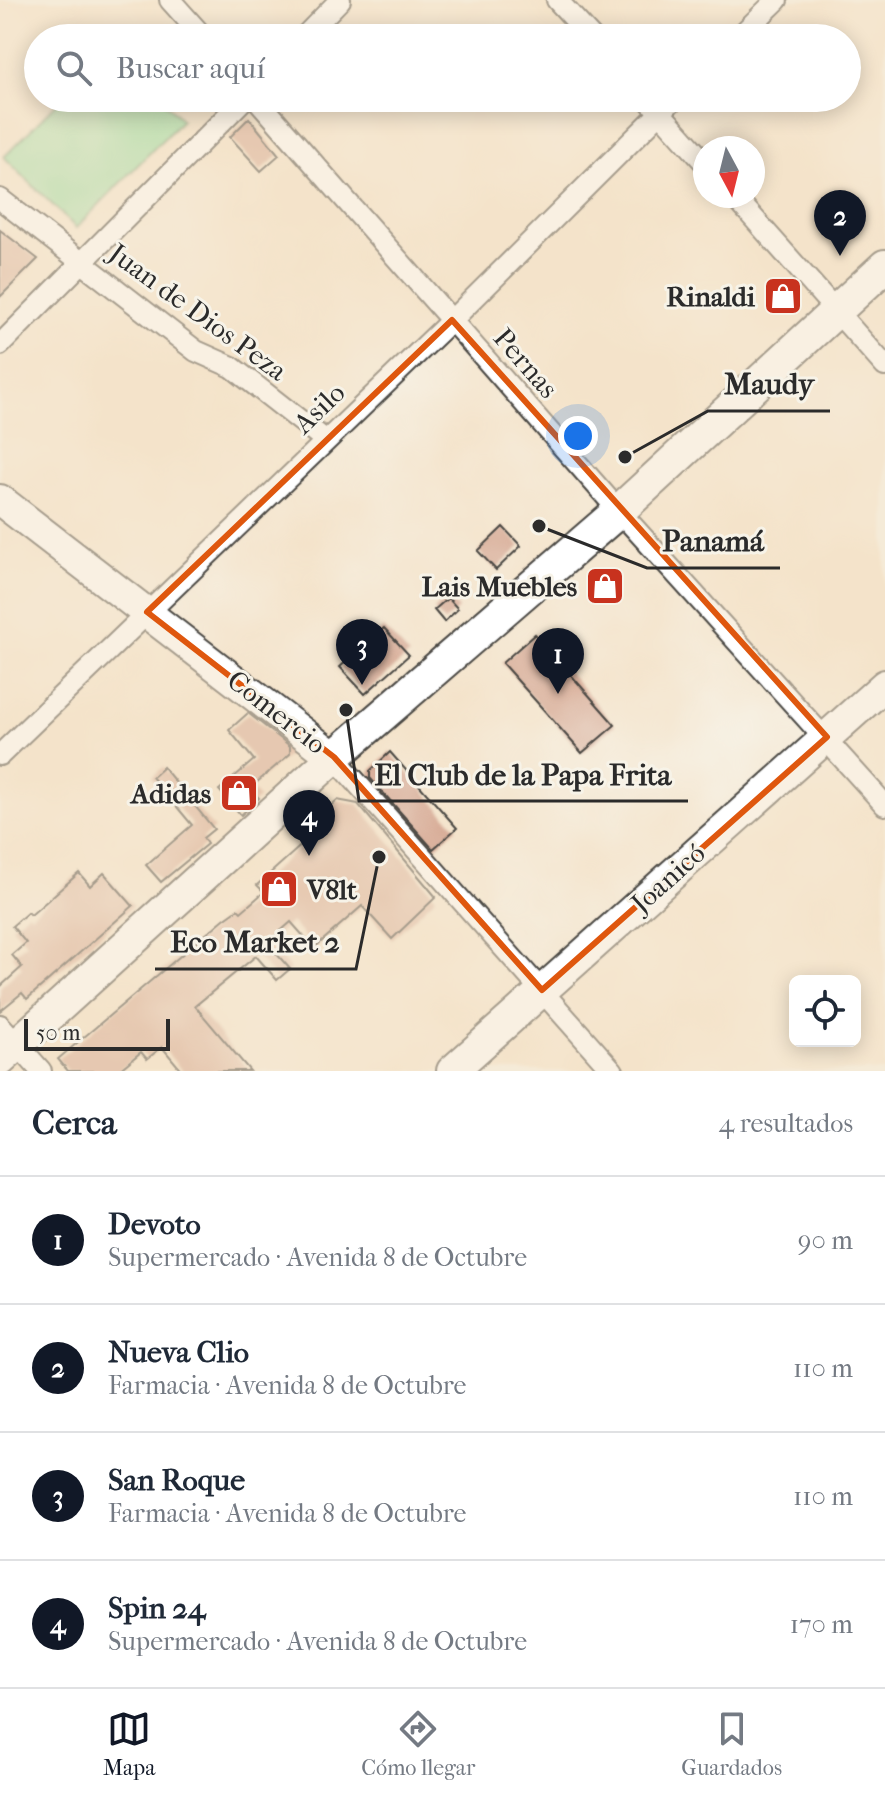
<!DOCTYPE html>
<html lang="es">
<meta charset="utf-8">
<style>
body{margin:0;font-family:"IM FELL French Canon",serif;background:#f6f6f7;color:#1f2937}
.controls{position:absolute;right:24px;bottom:24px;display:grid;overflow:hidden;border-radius:12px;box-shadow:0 4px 20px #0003}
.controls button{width:72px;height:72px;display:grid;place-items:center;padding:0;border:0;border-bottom:2px solid #e0e1e3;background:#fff;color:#1f2937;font:40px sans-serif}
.compass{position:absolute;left:693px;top:136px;width:72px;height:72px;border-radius:50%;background:#fff;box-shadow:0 4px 20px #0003;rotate:173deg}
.scale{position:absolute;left:24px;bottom:20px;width:146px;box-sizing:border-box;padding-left:8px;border:4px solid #2b2b2b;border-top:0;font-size:22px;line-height:28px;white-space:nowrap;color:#2b2b2b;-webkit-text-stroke:6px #f7f3e8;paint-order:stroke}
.you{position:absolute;left:578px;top:436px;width:28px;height:28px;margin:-20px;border:6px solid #fff;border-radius:50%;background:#1a73e8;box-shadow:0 0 0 12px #1a73e833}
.badge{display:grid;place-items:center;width:52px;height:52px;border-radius:50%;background:#111827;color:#fff;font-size:26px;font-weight:700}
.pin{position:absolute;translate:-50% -66px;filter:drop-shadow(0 2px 4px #0008)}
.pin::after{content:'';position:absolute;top:42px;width:28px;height:24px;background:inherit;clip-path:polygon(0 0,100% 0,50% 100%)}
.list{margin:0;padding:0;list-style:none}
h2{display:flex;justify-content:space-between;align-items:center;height:104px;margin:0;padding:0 32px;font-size:34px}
h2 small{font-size:26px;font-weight:400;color:#747a83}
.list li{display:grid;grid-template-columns:52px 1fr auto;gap:24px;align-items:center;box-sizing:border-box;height:128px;padding:0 32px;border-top:2px solid #e0e1e3}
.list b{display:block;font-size:30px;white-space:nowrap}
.list p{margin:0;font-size:26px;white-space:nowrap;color:#747a83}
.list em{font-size:26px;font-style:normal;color:#747a83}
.icon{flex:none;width:44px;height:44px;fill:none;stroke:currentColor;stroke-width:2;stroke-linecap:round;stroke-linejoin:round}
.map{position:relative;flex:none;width:885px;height:1071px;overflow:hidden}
.search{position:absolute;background:#fff;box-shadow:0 4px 20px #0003;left:24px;right:24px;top:24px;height:88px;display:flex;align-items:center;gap:20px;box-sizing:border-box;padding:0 28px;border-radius:44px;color:#747a83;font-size:30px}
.sheet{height:616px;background:#fff}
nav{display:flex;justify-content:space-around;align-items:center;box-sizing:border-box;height:112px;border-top:2px solid #e0e1e3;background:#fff;font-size:22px;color:#747a83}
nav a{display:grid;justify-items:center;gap:4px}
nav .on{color:#111827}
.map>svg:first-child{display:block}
.green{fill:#8bdb9b;stroke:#5b8363;stroke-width:2}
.building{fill:#d6a792}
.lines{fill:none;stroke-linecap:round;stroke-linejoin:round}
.street-casing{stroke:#494743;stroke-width:24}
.secondary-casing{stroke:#494743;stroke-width:34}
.primary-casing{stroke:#494743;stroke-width:36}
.street{stroke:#fff;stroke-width:20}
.secondary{stroke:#fff;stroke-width:30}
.primary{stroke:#fff;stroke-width:32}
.marked{fill:none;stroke:#df570e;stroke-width:6;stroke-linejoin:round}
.labels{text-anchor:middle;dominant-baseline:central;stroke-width:6;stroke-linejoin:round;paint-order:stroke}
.poi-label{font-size:28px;font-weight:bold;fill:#2b2b2b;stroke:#f7f3e8;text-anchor:end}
.street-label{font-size:28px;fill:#2b2b2b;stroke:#f7f3e8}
.leader{fill:none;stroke:#2b2b2b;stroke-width:3}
.callout-dot{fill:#2b2b2b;stroke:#f7f3e8;stroke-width:3}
.callout-label{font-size:30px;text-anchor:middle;font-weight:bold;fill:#2b2b2b;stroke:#f7f3e8;stroke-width:6;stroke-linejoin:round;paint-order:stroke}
</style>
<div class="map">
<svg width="885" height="1071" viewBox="0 0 885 1071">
<rect width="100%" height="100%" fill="#f7f3e8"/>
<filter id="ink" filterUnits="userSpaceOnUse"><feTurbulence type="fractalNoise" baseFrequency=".0125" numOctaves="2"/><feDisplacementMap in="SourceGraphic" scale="16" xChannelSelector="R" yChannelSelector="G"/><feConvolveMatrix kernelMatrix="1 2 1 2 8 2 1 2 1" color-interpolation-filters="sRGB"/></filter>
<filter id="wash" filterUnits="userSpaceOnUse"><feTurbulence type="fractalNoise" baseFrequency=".006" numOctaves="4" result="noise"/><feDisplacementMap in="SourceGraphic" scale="32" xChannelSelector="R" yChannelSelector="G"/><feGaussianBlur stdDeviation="1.8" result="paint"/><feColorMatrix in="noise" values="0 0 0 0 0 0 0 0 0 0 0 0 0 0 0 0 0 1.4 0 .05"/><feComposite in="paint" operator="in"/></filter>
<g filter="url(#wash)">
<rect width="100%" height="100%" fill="#f4e3ca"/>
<polygon class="green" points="62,98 160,98 182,120 76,228 4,157"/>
<g id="blocks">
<g class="building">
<polygon points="249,118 279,155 261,171 230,137"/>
<polygon points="0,230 38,259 0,297"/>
<polygon points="503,527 521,546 496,570 478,551"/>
<polygon points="448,598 458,609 444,622 434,610"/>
<polygon points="384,628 409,655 365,694 340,667"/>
<polygon points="535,634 615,725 582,753 502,663"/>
<polygon points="248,713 290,746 290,754 250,788 259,798 241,815 219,790 254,760 229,730"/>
<polygon points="390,752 457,828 433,849 370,778 370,771"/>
<polygon points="163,767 214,829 203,838 207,844 161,882 146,865 192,825 152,777"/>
<polygon points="337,800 358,804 436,897 392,939 362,906 314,948 291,922 267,943 290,969 277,980 256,956 195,1006 250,1071 182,1071 162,1047 147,1059 141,1052 118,1071 68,1071 58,1059 224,919 238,909 241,912 264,892 257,885 305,842 299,835"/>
<polygon points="79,873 90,886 104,873 133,906 27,999 22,993 0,1011 0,987 22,967 12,955 26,943 12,926 28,912 31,915"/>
</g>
</g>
</g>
<g filter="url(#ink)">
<use href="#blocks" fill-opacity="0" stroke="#494743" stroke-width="2"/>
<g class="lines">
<g class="street-casing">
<g id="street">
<polyline points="170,0 204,38"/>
<polyline points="557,0 592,38"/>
<polyline points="303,38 340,0"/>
<polyline points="738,38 777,0"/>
<polyline points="256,98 619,511 885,805"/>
<polyline points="647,98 705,163"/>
<polyline points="734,196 885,366"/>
<polyline points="0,199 196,351 232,367 325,440"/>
<polyline points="0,345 245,98"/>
<polyline points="0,755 452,320 675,98"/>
<polyline points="334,757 613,1071"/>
<polyline points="0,1025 41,1071"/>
</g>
</g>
<g class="secondary-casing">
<g id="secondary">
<polyline points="0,500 334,757"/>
<polyline points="452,1071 885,685"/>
</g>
</g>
<g class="primary-casing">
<polyline id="primary" points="0,1060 334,757 619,511 885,266"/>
</g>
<use href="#street" class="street"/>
<use href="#secondary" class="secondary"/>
<use href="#primary" class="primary"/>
</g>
</g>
<path d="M0 0H885V1071H0ZM452,320L827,737L542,990L334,757L147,612Z" fill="#f4e3ca" fill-opacity=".55" fill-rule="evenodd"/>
<path class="marked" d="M452,320L827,737L542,990L334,757L147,612Z"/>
<defs>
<g id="shop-square" transform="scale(2)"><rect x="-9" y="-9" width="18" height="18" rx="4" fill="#c8321e" stroke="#f7f3e8"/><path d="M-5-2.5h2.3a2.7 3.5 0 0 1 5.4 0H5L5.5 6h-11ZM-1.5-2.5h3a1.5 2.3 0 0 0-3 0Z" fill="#fff"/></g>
</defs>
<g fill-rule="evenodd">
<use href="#shop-square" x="783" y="296"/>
<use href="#shop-square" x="605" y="586"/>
<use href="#shop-square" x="239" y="793"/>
<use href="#shop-square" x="279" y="889"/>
</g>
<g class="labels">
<g class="poi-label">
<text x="755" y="296">Rinaldi</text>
<text x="577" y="586">Lais Muebles</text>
<text x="211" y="793">Adidas</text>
<text x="307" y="889" text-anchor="start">V8lt</text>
</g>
<g class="street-label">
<text transform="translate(198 312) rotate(36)">Juan de Dios Peza</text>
<text transform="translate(526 363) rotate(49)">Pernas</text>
<text transform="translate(319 408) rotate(-44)">Asilo</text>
<text transform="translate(277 712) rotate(38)">Comercio</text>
<text transform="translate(668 878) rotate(-42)">Joanicó</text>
</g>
</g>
<path class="leader" d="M625 457L708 411H830M539 526L647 568H780M346 710L359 801H688M379 857L356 969H155"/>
<g class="callout-dot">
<circle cx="625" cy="457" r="8"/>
<circle cx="539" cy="526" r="8"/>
<circle cx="346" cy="710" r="8"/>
<circle cx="379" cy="857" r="8"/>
</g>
<g class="callout-label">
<text x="769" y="394">Maudy</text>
<text x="713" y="551">Panamá</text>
<text x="523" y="785">El Club de la Papa Frita</text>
<text x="255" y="952">Eco Market 2</text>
</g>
</svg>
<div class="controls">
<button><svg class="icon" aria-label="locate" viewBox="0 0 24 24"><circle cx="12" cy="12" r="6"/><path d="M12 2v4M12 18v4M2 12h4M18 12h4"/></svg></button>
</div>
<svg class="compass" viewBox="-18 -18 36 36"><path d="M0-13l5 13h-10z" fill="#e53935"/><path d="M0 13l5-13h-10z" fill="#747a83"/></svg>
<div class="scale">50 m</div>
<div class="you"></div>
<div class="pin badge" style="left:558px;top:694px">1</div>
<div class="pin badge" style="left:840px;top:256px">2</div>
<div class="pin badge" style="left:362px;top:685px">3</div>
<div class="pin badge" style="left:309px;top:856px">4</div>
<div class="search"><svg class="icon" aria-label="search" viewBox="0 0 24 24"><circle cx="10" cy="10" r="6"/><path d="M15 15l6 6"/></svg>Buscar aquí</div>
</div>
<section class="sheet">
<h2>Cerca<small>4 resultados</small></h2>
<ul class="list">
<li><span class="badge">1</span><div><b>Devoto</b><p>Supermercado · Avenida 8 de Octubre</p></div><em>90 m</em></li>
<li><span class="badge">2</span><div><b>Nueva Clio</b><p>Farmacia · Avenida 8 de Octubre</p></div><em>110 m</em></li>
<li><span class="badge">3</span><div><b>San Roque</b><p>Farmacia · Avenida 8 de Octubre</p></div><em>110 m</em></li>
<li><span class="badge">4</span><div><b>Spin 24</b><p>Supermercado · Avenida 8 de Octubre</p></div><em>170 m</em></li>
</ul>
</section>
<nav>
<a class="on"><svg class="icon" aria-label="map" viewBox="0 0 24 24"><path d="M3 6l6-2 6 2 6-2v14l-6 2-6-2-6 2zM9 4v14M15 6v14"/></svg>Mapa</a>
<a><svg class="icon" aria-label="directions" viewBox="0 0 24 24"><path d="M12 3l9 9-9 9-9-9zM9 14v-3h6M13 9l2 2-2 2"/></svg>Cómo llegar</a>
<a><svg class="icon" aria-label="saved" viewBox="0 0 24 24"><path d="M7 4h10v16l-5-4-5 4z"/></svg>Guardados</a>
</nav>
